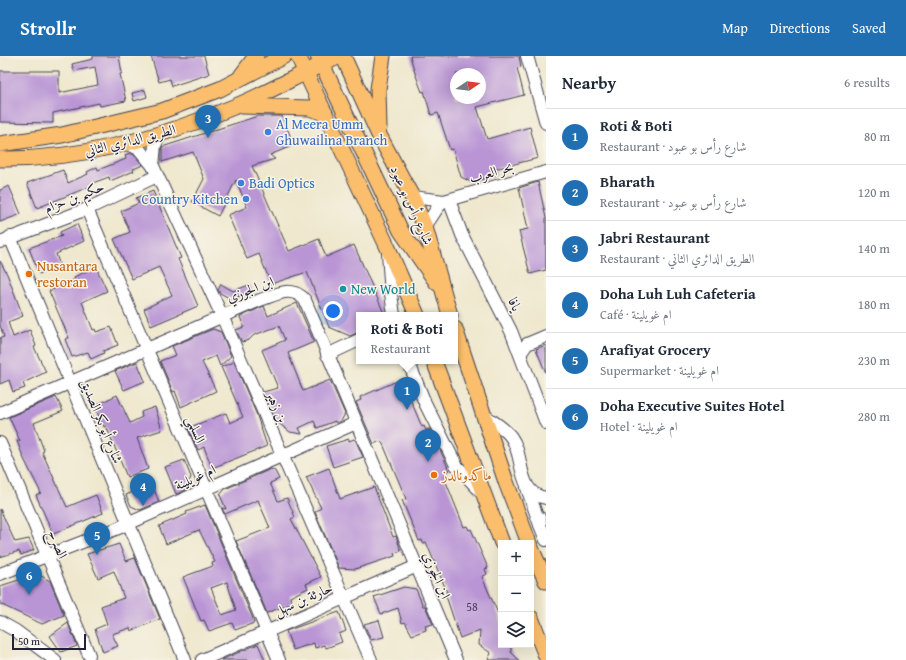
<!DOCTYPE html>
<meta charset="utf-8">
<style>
body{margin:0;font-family:"Gentium Book Plus",Amiri,serif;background:#f6f6f7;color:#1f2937}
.controls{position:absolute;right:12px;bottom:12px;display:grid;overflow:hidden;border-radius:0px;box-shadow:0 4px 16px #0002}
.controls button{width:36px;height:36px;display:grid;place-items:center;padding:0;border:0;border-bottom:1px solid #e0e1e3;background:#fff;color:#1f2937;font:20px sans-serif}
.compass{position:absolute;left:450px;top:12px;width:36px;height:36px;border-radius:50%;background:#fff;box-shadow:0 4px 16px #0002;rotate:77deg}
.scale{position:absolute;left:12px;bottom:10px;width:74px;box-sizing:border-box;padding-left:4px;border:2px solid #22223b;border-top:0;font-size:11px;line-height:14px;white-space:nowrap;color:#22223b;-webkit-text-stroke:3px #f7f3e8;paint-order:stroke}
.you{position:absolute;left:333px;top:255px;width:14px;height:14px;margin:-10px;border:3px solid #fff;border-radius:50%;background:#1a73e8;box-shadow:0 0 0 6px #1a73e833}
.badge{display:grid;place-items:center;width:26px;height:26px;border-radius:50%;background:#1f6fb2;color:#fff;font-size:13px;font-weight:700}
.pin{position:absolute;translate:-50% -33px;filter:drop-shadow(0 1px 2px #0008)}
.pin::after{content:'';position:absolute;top:21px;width:14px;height:12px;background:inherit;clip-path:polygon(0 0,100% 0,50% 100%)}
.popup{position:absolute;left:356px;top:256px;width:102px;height:52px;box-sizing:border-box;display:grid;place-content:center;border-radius:0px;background:#fff;filter:drop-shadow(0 1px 3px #0005);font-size:13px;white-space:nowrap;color:#747a83}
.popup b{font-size:15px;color:#1f2937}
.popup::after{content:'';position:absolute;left:50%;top:100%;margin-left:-8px;border:8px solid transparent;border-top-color:#fff}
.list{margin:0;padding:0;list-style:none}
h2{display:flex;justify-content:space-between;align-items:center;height:52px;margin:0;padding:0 16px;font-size:17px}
h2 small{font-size:13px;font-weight:400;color:#747a83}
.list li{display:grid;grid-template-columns:26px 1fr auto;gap:12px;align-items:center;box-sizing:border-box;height:56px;padding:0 16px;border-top:1px solid #e0e1e3}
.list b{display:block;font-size:15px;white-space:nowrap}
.list p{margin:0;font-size:13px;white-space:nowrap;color:#747a83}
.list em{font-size:13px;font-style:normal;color:#747a83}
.icon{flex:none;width:22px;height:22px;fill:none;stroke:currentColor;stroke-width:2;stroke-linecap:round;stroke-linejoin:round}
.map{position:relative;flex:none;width:546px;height:604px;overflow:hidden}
header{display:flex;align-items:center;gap:24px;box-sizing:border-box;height:56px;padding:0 20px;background:#1f6fb2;color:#fff}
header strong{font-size:19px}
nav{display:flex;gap:22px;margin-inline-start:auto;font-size:14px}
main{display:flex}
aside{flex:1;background:#fff}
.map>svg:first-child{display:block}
.building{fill:#b995d5;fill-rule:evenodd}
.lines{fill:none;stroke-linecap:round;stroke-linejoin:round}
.minor-casing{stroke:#414051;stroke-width:14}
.major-casing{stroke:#414051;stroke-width:17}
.minor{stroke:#fff;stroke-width:12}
.major{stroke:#fabe6d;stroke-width:15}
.shop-dot{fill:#3f7fe0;stroke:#f7f3e8;stroke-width:1.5}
.food-dot{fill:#e8710a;stroke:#f7f3e8;stroke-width:1.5}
.culture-dot{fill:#0f9aa8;stroke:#f7f3e8;stroke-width:1.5}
.labels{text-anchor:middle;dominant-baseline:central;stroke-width:3;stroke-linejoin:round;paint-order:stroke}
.number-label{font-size:12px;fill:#483f62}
.shop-label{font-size:14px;fill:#366cbe;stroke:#f7f3e8;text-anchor:start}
.street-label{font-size:14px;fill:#22223b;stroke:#f7f3e8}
.food-label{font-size:14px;fill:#c56008;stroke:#f7f3e8;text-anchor:start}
.culture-label{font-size:14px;fill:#0d838f;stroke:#f7f3e8;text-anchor:start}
</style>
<header>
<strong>Strollr</strong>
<nav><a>Map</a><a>Directions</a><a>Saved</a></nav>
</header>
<main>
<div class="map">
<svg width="546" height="604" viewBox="0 0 546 604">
<rect width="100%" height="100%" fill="#f7f3e8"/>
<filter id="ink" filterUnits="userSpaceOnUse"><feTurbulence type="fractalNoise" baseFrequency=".025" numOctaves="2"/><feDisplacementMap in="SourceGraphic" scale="8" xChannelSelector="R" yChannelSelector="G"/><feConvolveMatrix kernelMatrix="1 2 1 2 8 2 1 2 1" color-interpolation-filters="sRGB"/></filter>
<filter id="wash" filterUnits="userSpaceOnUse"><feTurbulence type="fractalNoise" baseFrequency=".012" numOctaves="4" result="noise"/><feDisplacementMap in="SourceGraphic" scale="16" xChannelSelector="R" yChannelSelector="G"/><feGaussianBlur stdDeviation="0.9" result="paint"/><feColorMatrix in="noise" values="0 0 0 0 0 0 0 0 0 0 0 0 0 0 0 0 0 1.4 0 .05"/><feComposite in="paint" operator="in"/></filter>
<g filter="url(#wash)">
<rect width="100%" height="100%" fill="#efe8ce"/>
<g id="blocks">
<g class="building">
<polygon points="93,0 119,0 122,17 120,18 126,45 100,50 99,47 53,57 53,67 0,66 0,15 59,15 59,37 98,29 95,11 74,15 72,8 93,3"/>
<polygon points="151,0 204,0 209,18 172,30 170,23 159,26"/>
<path d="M410,0H519L521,11L517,12L524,39L477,51L487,83L530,71L538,102L495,113L497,119L471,126L461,121L453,93L450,94L438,57L431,59L424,35L422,36L415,17ZM456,18H480V42H456Z"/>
<polygon points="145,34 147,41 134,45 132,37"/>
<polygon points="258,60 282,60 294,89 270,99 275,103 252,110 289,195 319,183 326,201 354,189 383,255 381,259 359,259 359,276 350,280 329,271 307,216 271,228 259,198 247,203 228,159 247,151 236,124 218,160 192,146 204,123 193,96 162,106 162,91"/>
<polygon points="130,97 134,99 143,109 133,113 134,115 110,125 109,121 90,128 91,130 37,152 27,127 63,114 68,127 88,118 87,116 97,111 98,114 126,103 125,99"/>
<polygon points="538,126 546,162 546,214 530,218 519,175 528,173 519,132"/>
<polygon points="9,130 21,158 0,166 0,134"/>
<polygon points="153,135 181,202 178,203 198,250 151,270 144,253 172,239 159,211 132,223 114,183 130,176 121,155 139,147 136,142"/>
<polygon points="77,168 84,185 56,198 60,210 39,218 29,192 62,180 60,176"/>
<polygon points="0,205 7,218 23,260 8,266 13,281 30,274 36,290 34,291 46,316 23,327 25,332 13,336 9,324 0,328 0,282 4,281 0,269"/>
<polygon points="96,211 107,235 82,246 93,274 95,273 96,276 111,271 118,289 103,295 104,297 91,303 88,296 72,301 65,283 69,282 49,235 75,224 74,221"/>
<polygon points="221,228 233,235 249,229 252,236 231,243 220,237 218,234"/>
<polygon points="297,247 314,286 288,297 303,335 330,324 345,358 341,365 336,367 335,365 317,372 314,365 299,372 302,378 290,376 276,365 263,336 278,332 262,294 285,284 279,270 254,279 249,284 242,286 236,274 244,271 240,261 264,250 268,260"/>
<polygon points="213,273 221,276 231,300 220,310 216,300 202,306 216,335 181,351 175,335 173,336 160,305 176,299 172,290"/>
<polygon points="546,289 546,317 536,293"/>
<polygon points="137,306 145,325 124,334 115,315"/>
<polygon points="234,306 256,357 267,390 212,412 204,391 198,394 188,372 226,357 230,367 243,361 221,311"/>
<polygon points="397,325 398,328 403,326 422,371 424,370 426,374 430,373 441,396 449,414 446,415 447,419 444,421 464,471 467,470 469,474 471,473 488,512 485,513 487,518 482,521 501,564 501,589 511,589 511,596 519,604 488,604 491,597 479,589 480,574 460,582 445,537 447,536 426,486 423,488 422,484 419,485 402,444 406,443 404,438 383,388 380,385 374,388 356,346 361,344 360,341"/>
<polygon points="117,339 130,367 142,361 141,356 155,351 162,374 137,382 148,413 127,421 106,370 104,371 94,350"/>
<polygon points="56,341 63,355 34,367 44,395 42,396 67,451 96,439 103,457 53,478 36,439 41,437 24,403 17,385 20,385 9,361"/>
<polygon points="349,383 349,385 354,383 356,385 363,401 333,411 326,390"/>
<polygon points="184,404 191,421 186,434 176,438 165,411"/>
<polygon points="329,412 340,443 374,431 393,481 396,480 401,495 394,497 395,500 355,513 339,512 315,456 321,452 306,421"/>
<polygon points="271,413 275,415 279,423 270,427 278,445 287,442 295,461 291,463 321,521 306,528 308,532 290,541 292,547 267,557 236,485 270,472 258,444 225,458 222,452 226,453 220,439 225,433"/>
<polygon points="152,428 159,446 140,454 131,450 126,439"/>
<path d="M205,449L253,563L254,567L235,574L232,567L209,575L204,564L201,565L183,521L213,510L212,507L215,506L199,474L166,488L159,470L187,458L186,456ZM227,526L236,554L222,559L211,532Z"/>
<polygon points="0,453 15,486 29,483 34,494 21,499 19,495 0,501"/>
<polygon points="119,488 126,505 135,502 160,563 131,575 130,572 112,578 118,590 103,596 95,573 107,568 101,550 124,542 114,515 98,522 87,498"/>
<polygon points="38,518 50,525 64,559 42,568 0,548 0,530"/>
<polygon points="404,531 416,533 423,550 425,550 433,568 425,570 426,574 412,579 405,566 402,567 398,552 381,558 374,541"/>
<polygon points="339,556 346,575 339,578 342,586 326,592 324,589 315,592 314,587 293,594 286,575"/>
<polygon points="379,564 384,581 371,584 364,568"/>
<polygon points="68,567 77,590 61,596 50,580"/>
<polygon points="258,588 265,604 221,604"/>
</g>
</g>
</g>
<g filter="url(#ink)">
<use href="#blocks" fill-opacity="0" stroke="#414051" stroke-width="1"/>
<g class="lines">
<g class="minor-casing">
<g id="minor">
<polyline points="527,0 546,67"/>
<polyline points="126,87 139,93 153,110 222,260 371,604"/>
<polyline points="153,110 155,89 161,77"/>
<polyline points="412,141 444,145 546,116"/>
<polyline points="449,144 462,179 511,275 546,367"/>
<polyline points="87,153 279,604"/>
<polyline points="425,171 438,151 444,145"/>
<polyline points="10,181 185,604"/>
<polyline points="0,186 87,153 157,120"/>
<polyline points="388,197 391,238 394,259"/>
<polyline points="520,298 527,288 546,280"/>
<polyline points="327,299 359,284"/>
<polyline points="408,305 425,347 456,409 482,437"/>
<path d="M0,357L260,244C276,239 291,228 305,244L456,604"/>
<path d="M484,359C493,366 505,372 511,381C525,400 516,438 546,442"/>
<polyline points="0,387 89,599"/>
<polyline points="527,432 540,469"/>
<polyline points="540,462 540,469 546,484"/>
<polyline points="0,518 116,473 356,367"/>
<polyline points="0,566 16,575 55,604"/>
<polyline points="202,604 417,510"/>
</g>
</g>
<g class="major-casing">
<g id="major">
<polyline points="298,0 388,192 417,259"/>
<polyline points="318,0 401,175 437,227"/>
<polyline points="343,0 379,79 412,141 425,171 450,259"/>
<polyline points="241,20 256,0"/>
<polyline points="241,50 309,52 325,57"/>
<polyline points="379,72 378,33 383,0"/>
<polyline points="0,88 62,79 162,55 220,33 284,0"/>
<path d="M0,103C80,104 163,81 236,50C272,35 305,15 340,0"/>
<polyline points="455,273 506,426 529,487"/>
<polyline points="434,305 502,487"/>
<polyline points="531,492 546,525"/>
<polyline points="531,562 546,600"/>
</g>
</g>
<use href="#minor" class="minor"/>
<use href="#major" class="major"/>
</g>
</g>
<g class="shop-dot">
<circle cx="268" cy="76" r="4"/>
<circle cx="241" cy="127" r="4"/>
<circle cx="246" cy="143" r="4"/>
</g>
<g class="food-dot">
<circle cx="29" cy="218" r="4"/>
<circle cx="434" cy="419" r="4"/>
</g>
<circle class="culture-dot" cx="343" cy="233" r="4"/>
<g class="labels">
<g class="number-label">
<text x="472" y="550">58</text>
</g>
<g class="shop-label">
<text x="276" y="68">Al Meera Umm<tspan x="276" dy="16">Ghuwailina Branch</tspan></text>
<text x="249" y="127">Badi Optics</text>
<text x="238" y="143" text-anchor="end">Country Kitchen</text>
</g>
<g class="street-label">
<text transform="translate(130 84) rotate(-14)">الطريق الدائري الثاني</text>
<text transform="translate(491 116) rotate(-16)">بحر العرب</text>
<text transform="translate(74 141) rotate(-22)">حكيم بن حزام</text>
<text transform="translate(412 149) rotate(66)">شارع رأس بو عبود</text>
<text transform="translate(250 233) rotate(-21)">ابن الجوزي</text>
<text transform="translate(515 248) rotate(65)">يافا</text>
<text transform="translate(277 351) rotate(67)">بن زهير</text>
<text transform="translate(102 365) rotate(68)">شارع أبو بكر الصديق</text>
<text transform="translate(196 373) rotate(67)">السلمي</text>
<text transform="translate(195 421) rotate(-24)">ام غويلينة</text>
<text transform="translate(58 488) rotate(67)">الصرح</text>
<text transform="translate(437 519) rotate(67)">ابن الجوزي</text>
<text transform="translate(303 543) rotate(-24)">حارثة بن سهل</text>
</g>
<g class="food-label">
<text x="37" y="210">Nusantara<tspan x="37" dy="16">restoran</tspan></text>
<text x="442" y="419">ماكدونالدز</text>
</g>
<g class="culture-label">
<text x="351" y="233">New World</text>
</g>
</g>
</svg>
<div class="controls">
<button>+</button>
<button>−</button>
<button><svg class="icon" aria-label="layers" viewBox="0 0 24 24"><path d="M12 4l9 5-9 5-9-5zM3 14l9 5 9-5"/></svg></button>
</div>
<svg class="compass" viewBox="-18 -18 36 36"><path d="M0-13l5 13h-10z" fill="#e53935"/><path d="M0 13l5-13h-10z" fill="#747a83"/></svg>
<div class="scale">50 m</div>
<div class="you"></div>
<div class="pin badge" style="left:407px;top:354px">1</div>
<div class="popup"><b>Roti &amp; Boti</b>Restaurant</div>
<div class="pin badge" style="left:428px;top:406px">2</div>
<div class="pin badge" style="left:208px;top:82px">3</div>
<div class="pin badge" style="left:143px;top:450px">4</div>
<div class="pin badge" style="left:97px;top:499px">5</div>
<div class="pin badge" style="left:29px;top:539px">6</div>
</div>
<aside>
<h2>Nearby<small>6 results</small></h2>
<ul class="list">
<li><span class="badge">1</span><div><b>Roti &amp; Boti</b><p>Restaurant · شارع رأس بو عبود</p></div><em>80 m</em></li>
<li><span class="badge">2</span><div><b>Bharath</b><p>Restaurant · شارع رأس بو عبود</p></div><em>120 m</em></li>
<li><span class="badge">3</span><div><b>Jabri Restaurant</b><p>Restaurant · الطريق الدائري الثاني</p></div><em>140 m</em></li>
<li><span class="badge">4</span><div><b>Doha Luh Luh Cafeteria</b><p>Café · ام غويلينة</p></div><em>180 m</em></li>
<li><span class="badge">5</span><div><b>Arafiyat Grocery</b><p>Supermarket · ام غويلينة</p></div><em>230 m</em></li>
<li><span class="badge">6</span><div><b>Doha Executive Suites Hotel</b><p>Hotel · ام غويلينة</p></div><em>280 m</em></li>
</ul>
</aside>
</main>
